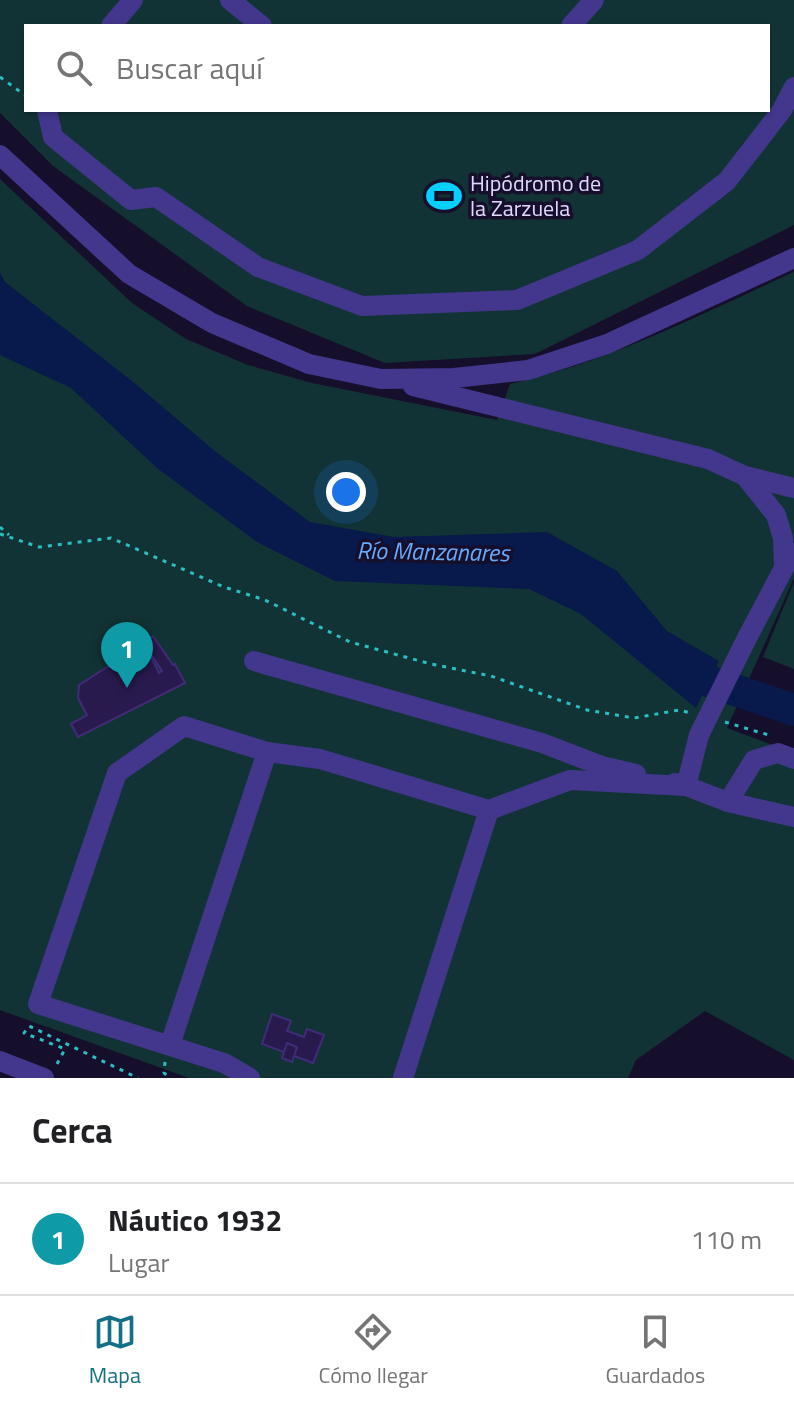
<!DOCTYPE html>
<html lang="es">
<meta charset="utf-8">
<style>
body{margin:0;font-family:"Titillium Web",sans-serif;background:#f6f6f6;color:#202124}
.you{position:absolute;left:346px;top:492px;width:28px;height:28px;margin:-20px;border:6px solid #fff;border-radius:50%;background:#1a73e8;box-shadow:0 0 0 12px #1a73e833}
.badge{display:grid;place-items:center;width:52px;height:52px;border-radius:50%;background:#147087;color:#fff;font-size:26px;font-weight:700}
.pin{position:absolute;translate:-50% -66px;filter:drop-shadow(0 2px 4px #0008)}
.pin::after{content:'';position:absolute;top:42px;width:28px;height:24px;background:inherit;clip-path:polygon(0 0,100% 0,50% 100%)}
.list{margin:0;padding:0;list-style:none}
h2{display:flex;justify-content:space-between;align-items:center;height:104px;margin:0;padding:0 32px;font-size:34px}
h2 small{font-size:26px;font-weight:400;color:#757577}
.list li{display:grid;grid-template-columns:52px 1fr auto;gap:24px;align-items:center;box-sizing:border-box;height:112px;padding:0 32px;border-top:2px solid #e0e0e0}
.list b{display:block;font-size:30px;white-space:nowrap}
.list p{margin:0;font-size:26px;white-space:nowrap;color:#757577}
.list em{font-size:26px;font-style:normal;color:#757577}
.icon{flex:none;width:44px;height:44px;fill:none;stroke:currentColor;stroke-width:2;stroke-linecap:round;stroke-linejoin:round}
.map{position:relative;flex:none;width:794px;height:1078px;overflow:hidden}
.search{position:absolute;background:#fff;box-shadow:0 2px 6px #0004;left:24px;right:24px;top:24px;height:88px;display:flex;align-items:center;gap:20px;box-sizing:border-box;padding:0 28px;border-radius:0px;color:#757577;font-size:30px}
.sheet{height:216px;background:#fff}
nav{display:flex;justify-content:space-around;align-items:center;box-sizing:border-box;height:112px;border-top:2px solid #e0e0e0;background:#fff;font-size:22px;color:#757577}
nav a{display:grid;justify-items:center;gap:4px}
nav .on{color:#147087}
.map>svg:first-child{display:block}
.green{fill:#123335;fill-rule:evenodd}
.water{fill:#071a4b}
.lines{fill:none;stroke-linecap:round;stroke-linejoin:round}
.river{stroke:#071a4b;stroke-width:32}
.building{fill:#291a4d;stroke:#412b7a;stroke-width:2}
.path{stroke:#29bfc3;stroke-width:3;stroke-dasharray:4 6;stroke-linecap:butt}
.minor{stroke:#42378c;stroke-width:20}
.minor-bridge{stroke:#42378c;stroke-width:20}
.labels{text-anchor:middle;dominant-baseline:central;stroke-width:7;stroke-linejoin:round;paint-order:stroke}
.poi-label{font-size:22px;fill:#e1d9ff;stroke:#160f2b;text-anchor:start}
.water-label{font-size:24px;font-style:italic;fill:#67abff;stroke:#160f2b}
</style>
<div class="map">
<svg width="794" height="1078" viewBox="0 0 794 1078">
<rect width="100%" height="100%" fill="#160f2b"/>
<g class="green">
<path d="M0,0H794V225L535,354L385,363L247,306L53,166L0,113ZM26,26H768V110H26Z"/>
<path d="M0,179L132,303L186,339L248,365L312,383L497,420L510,384C609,362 702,314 794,272V578L727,728L794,753V1060L705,1011L636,1060L628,1078H189L0,1010Z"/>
<polygon points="794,582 794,669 763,657"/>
</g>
<polygon class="water" points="0,272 5,282 132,381 216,452 310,522 394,537 547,532 617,571 667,631 719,661 696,708 581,614 529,589 335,581 257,542 157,468 71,388 0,355"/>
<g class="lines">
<polyline class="river" points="673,659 700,678 794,710"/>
</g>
<g class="building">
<polygon points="153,636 173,665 175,664 185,683 78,737 71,724 87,715 78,698 79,685 118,660 123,662 140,654 151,657 159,673 162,671 143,642"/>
<polygon points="272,1014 291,1021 287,1031 304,1037 307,1029 324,1035 313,1063 262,1044"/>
<polygon points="287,1043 297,1047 292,1062 282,1058"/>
</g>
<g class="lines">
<g class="path">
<polyline points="0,77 26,96"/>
<polyline points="0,527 9,535"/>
<polyline points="0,534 39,547 111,538 224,587 265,600 350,642 431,664 491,676 587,710 634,718 679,710 691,713"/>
<polyline points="725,722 772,736"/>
<polyline points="165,1062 164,1073 171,1078"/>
<polyline points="57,1064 65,1049 24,1033 29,1026 138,1078"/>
</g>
<g class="minor">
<polyline points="230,0 262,26"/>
<polyline points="111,26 133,0"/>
<polyline points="571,26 594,0"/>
<polyline points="47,110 53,137 131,200 156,197 258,267 362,306 517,300 638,250 727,181 782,110 794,87"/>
<polyline points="0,155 129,274 212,323 309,364 381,379 454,378 528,370 607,344 794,258"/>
<polyline points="413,386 708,459 745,476 776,515 783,538 784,565"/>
<polyline points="745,476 794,488"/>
<polyline points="748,636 792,553"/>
<polyline points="254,661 542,743 602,766 636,774"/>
<polyline points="675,783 686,786 699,735"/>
<polyline points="728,802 754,760 778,753 794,759"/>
<polyline points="170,1045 267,752"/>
<polyline points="0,1061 44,1078"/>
<polyline points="250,1078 224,1063 38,1004 117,773 184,726 267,752 320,759 489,810 570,780 686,786 728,802 794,817"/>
<polyline points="403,1078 489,810"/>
</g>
<polyline class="minor-bridge" points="699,735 748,636"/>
</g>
<defs>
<g id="stadium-bare" transform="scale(2.76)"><path d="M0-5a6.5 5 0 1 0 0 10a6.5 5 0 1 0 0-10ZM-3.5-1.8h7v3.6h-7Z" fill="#05d0ff" stroke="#160f2b" stroke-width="2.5" paint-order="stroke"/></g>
</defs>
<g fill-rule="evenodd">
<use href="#stadium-bare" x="444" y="196"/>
</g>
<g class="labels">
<g class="poi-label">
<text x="470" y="183">Hipódromo de<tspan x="470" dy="25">la Zarzuela</tspan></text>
</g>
<g class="water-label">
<text transform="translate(433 551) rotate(1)">Río Manzanares</text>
</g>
</g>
</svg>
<div class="you"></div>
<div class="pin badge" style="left:127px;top:688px;background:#0f9aa8">1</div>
<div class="search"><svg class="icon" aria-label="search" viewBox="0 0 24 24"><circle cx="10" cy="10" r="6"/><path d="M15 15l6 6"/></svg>Buscar aquí</div>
</div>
<section class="sheet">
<h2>Cerca<small></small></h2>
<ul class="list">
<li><span class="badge" style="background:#0f9aa8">1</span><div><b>Náutico 1932</b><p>Lugar</p></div><em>110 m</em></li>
</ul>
</section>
<nav>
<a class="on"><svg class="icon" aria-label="map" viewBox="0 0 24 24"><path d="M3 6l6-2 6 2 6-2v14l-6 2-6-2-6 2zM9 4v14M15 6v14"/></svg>Mapa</a>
<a><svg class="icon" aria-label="directions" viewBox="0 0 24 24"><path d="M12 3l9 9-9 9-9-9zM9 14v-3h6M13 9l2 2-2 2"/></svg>Cómo llegar</a>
<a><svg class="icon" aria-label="saved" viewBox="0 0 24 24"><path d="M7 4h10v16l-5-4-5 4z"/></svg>Guardados</a>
</nav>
